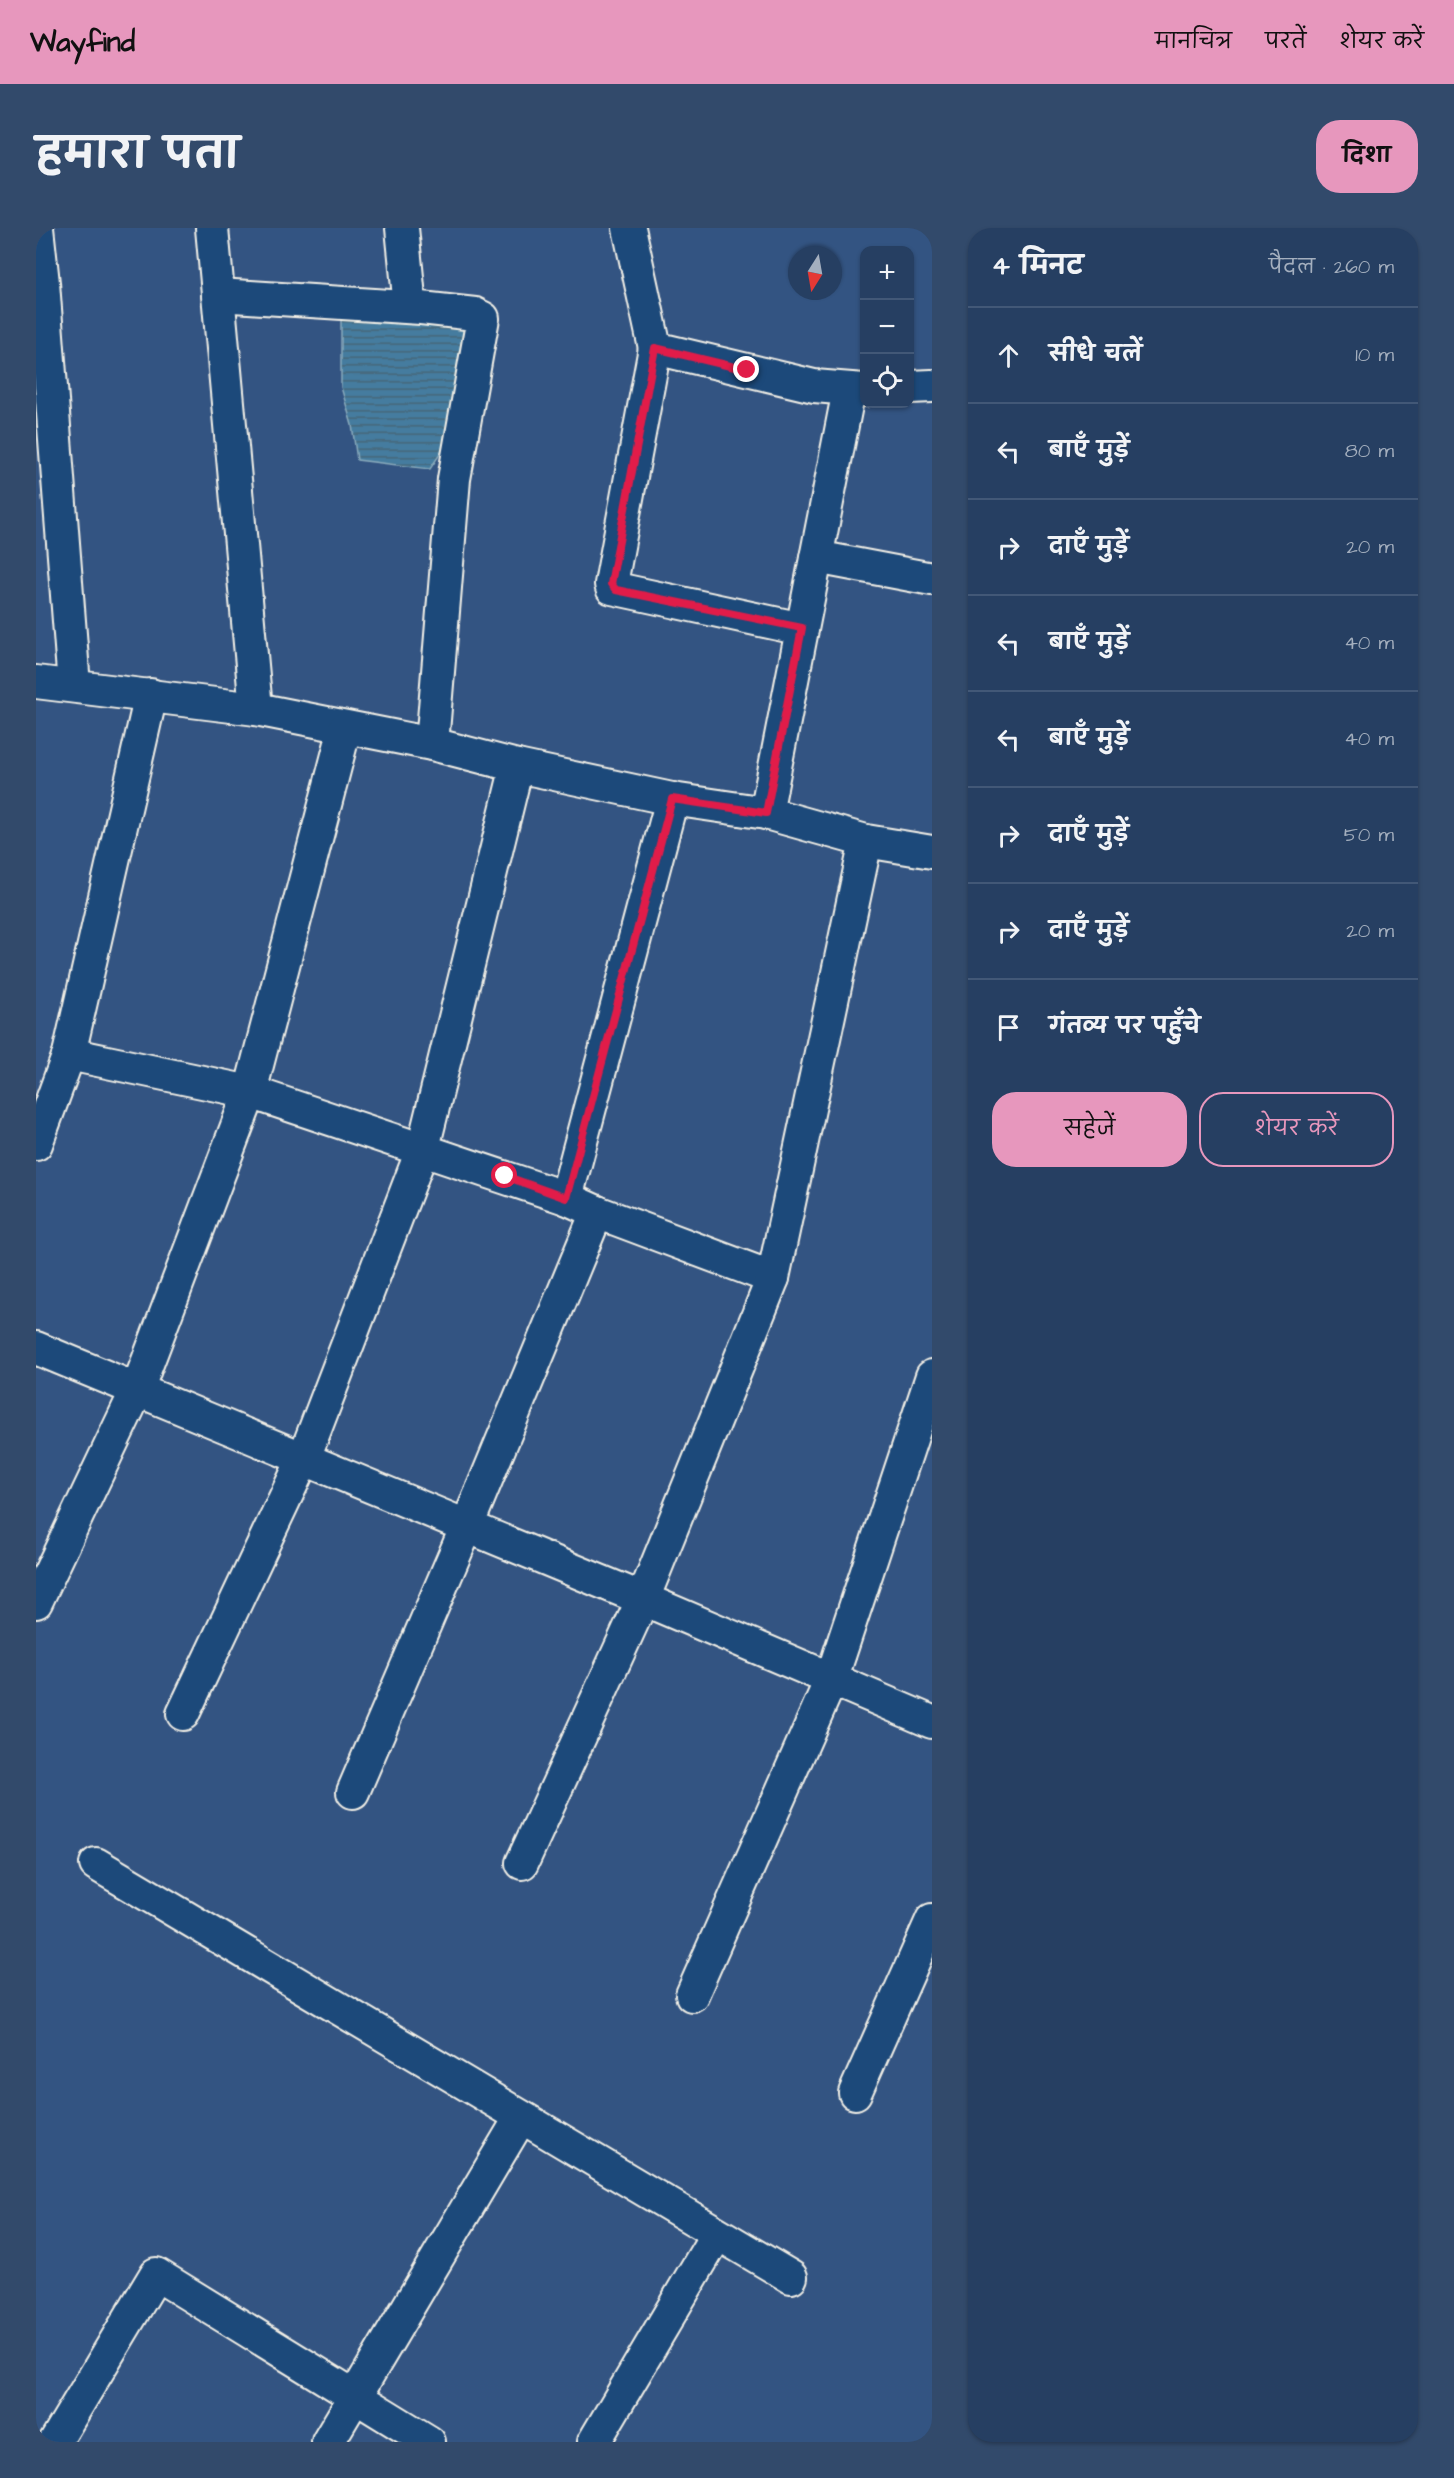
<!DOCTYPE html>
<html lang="hi">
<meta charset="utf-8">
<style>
body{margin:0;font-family:"Architects Daughter","Playpen Sans Deva",sans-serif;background:#324a6b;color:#f1f3f6}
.controls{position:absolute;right:18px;top:18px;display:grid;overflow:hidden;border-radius:12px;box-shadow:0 2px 4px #0004}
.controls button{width:54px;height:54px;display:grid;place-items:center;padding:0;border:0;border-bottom:2px solid #425877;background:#263f62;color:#f1f3f6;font:30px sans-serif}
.compass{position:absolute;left:752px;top:18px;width:54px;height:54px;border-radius:50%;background:#263f62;box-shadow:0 2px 4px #0004;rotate:191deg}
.stop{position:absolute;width:18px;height:18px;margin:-14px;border:4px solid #e11d48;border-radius:50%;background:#fff}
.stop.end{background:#e11d48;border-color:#fff;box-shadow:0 2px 6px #0008}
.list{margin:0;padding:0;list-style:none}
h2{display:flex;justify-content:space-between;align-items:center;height:78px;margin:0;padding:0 24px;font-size:26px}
h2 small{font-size:20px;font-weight:400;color:#a4afbe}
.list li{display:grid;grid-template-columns:39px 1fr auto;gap:18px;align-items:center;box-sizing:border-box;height:96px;padding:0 24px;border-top:2px solid #425877}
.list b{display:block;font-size:22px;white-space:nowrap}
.list em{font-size:20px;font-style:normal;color:#a4afbe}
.actions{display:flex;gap:12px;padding:18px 24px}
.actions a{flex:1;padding:14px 0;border:2px solid #e797bd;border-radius:24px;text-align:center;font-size:21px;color:#e797bd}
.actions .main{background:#e797bd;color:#111}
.icon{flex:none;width:33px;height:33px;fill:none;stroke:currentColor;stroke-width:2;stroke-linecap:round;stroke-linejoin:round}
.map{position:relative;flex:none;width:896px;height:2214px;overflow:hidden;border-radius:24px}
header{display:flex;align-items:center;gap:36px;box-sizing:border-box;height:84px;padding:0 30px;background:#e797bd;color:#111}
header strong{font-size:28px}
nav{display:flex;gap:33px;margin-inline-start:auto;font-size:21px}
.intro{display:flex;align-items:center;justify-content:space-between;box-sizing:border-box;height:144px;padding:0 36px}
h1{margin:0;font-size:42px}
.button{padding:15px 27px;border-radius:24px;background:#e797bd;color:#111;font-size:21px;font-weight:700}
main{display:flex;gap:36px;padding:0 36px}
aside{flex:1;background:#263f62;border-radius:24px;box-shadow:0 2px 4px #0004}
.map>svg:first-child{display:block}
.water{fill:url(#water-rules);stroke:#8aabbc;stroke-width:1.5}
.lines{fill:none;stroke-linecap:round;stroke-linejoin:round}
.minor-casing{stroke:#f4f1e8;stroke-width:36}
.minor{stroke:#1f4a7a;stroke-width:32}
.route{stroke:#e11d48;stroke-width:8}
</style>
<header>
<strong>Wayfind</strong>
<nav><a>मानचित्र</a><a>परतें</a><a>शेयर करें</a></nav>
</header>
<div class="intro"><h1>हमारा पता</h1><a class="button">दिशा</a></div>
<main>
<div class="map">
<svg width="896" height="2214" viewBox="0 0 896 2214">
<defs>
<pattern id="water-rules" width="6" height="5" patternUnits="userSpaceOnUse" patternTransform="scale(1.5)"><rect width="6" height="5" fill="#447c9f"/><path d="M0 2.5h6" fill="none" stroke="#466577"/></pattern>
</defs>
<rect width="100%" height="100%" fill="#335482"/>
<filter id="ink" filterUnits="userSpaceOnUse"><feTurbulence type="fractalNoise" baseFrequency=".0167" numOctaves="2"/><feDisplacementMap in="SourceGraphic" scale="12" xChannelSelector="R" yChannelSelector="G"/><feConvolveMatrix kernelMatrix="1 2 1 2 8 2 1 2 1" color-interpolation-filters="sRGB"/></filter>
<g filter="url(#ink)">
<polygon class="water" points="305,90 462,98 455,136 444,166 394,241 321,232 316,197 305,159"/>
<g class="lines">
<g class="minor-casing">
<g id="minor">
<polyline points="1,0 7,55 38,458"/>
<polyline points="176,0 220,481"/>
<polyline points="366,0 374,79"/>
<polyline points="593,0 619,120 778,158 828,162"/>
<polyline points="182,67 385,80 439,86 447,90 418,251 396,516"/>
<polyline points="619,120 575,356 576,360 766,401"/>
<polyline points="874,159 896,158"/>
<polyline points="780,329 896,351"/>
<polyline points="0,454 220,481 396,516 481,538 636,571 730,585 830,613 896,624"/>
<polyline points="730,585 813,162"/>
<polyline points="33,826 214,864 530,970 561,984 737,1050"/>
<polyline points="0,916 33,826 115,467"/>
<polyline points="530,970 636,571"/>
<polyline points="0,1120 607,1371 896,1494"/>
<polyline points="0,1374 101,1162 214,864 309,500"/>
<polyline points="147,1486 268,1230 387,920 481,538"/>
<polyline points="317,1564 431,1298 561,984"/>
<polyline points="486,1635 607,1371 737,1050 830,613"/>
<polyline points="60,1636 755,2049"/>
<polyline points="656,1767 795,1452 896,1148"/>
<polyline points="819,1865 896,1692"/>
<polyline points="19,2214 120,2046 393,2214"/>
<polyline points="292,2214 485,1889"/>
<polyline points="558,2214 681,2006"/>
</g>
</g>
<use href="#minor" class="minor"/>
</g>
</g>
<g class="lines" filter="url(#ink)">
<polyline class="route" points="469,948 530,970 636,571 730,585 766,400 580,362 575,356 619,120 711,142"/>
</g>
</svg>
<div class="controls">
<button>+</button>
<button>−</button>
<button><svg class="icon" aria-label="locate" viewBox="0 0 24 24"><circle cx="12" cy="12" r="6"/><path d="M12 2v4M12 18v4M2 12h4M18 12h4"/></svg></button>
</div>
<svg class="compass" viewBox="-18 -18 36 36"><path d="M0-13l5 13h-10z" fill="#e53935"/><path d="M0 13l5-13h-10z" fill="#a4afbe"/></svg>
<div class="stop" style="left:469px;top:948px"></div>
<div class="stop end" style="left:711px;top:142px"></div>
</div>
<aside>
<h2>4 मिनट<small>पैदल · 260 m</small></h2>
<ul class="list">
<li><svg class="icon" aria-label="ahead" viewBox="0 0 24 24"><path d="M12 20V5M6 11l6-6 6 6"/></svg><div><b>सीधे चलें</b></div><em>10 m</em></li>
<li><svg class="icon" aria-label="left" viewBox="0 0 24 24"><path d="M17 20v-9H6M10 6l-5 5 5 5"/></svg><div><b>बाएँ मुड़ें</b></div><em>80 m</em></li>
<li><svg class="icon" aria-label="right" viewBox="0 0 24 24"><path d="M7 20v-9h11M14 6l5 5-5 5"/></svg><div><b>दाएँ मुड़ें</b></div><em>20 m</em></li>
<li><svg class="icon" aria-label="left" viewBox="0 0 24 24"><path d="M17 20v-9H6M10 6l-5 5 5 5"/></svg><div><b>बाएँ मुड़ें</b></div><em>40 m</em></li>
<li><svg class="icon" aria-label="left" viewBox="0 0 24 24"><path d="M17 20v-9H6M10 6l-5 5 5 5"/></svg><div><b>बाएँ मुड़ें</b></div><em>40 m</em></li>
<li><svg class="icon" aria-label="right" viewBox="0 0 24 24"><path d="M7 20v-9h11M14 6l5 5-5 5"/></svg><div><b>दाएँ मुड़ें</b></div><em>50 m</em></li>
<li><svg class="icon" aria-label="right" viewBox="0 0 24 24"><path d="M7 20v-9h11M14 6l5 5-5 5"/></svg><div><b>दाएँ मुड़ें</b></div><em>20 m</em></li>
<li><svg class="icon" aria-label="arrive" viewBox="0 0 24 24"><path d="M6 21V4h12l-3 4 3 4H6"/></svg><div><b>गंतव्य पर पहुँचे</b></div></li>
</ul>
<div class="actions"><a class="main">सहेजें</a><a>शेयर करें</a></div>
</aside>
</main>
